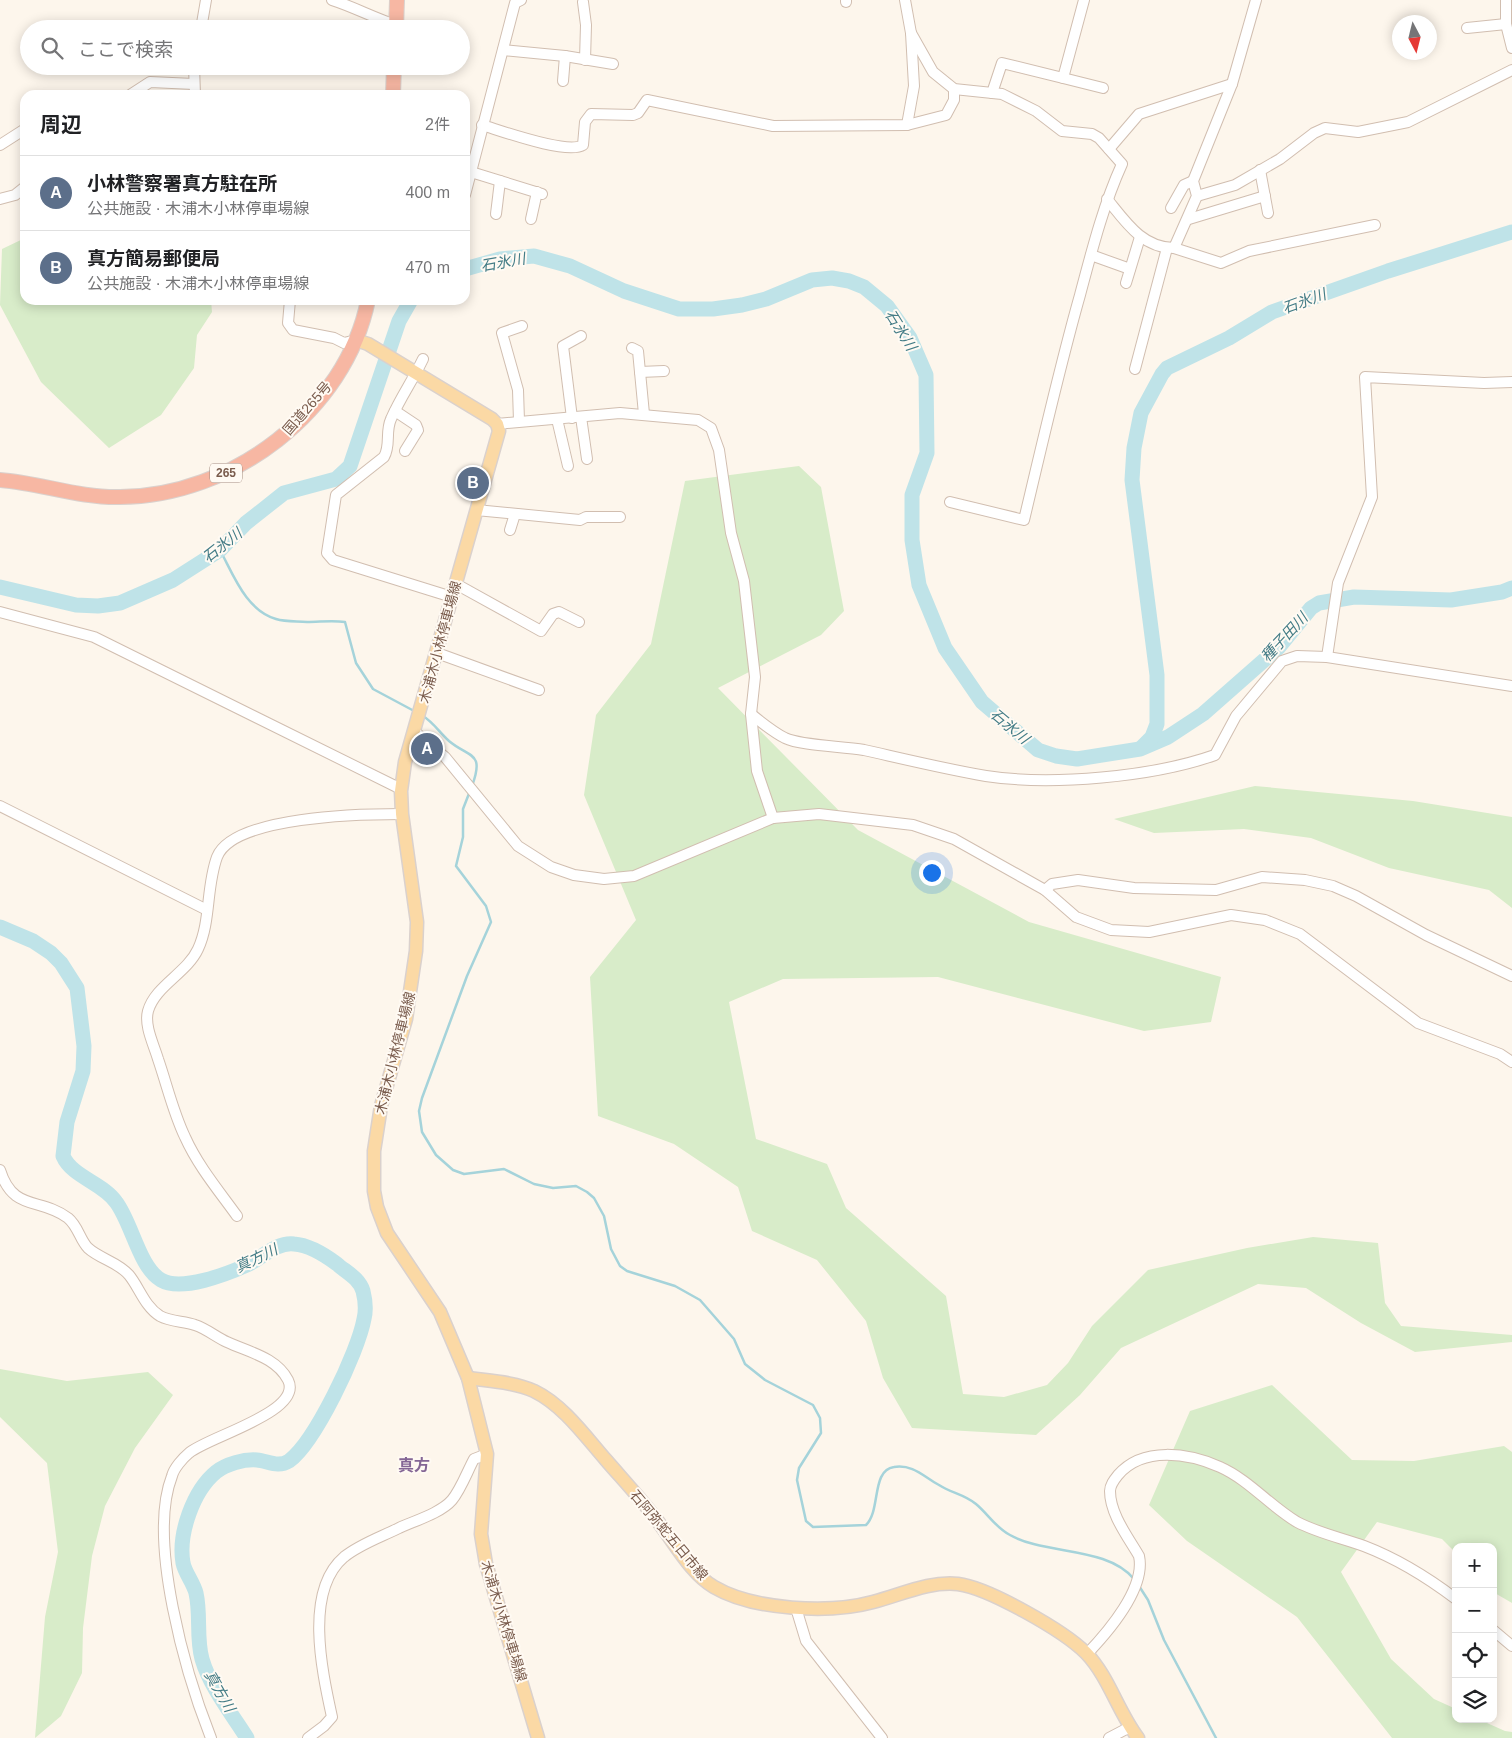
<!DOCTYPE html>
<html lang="ja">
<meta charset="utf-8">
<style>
body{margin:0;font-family:Arial,"Noto Sans JP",sans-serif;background:#f6f6f6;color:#202124}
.controls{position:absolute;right:15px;bottom:15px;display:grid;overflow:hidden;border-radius:10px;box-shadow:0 2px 12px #0003}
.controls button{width:45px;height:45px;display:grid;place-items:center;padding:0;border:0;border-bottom:1px solid #e0e0e0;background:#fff;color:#202124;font:25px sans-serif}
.compass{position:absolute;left:1392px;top:15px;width:45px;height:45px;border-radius:50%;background:#fff;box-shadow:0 2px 12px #0003;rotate:173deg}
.you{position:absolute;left:931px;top:872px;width:18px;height:18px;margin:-12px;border:4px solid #fff;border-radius:50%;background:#1a73e8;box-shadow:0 0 0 8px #1a73e833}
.badge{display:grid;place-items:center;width:32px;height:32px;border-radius:50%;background:#ea580c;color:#fff;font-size:16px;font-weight:700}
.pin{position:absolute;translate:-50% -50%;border:2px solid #fff;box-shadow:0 1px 5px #0006}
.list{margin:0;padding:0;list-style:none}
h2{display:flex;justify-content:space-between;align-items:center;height:65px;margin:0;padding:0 20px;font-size:21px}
h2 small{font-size:16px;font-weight:400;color:#757577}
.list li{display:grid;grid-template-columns:32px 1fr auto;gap:15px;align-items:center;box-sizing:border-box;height:75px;padding:0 20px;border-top:1px solid #e0e0e0}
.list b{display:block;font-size:19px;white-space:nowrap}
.list p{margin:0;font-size:16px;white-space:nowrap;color:#757577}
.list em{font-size:16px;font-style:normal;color:#757577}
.icon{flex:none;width:28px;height:28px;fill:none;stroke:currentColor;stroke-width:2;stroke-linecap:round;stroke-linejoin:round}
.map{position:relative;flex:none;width:1512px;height:1738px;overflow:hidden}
.search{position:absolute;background:#fff;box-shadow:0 2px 12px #0003;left:20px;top:20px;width:450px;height:55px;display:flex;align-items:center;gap:12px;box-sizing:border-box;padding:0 18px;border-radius:28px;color:#757577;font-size:19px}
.panel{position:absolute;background:#fff;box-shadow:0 2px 12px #0003;left:20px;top:90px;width:450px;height:215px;border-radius:15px}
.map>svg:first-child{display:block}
.green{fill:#d8ecc9}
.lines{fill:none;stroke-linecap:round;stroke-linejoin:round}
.stream{stroke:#a5d3da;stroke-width:2.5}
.river{stroke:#bfe3e8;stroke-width:15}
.minor-casing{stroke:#d1beb0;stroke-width:12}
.major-casing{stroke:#dad1cd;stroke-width:15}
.highway-casing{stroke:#dad1cd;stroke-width:16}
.minor{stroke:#fff;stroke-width:10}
.major{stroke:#fbd9a5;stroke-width:12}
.highway{stroke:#f7b7a3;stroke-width:14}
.labels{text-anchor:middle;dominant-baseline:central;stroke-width:4;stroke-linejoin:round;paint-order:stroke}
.shield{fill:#fffaf3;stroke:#a28b7f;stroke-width:1}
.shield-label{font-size:12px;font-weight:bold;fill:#7a5c4d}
.street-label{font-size:14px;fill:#7a5c4d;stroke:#fffaf3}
.water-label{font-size:15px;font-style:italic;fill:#437c86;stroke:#fffaf3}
.quarter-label{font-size:16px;font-weight:bold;fill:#846695;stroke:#fffaf3}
</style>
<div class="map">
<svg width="1512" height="1738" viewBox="0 0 1512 1738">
<rect width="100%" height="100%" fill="#fdf6ec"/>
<g class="green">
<polygon points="25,238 25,300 211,300 212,312 197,335 194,368 161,415 109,448 41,382 0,305 2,249"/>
<polygon points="799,466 821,487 844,611 821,635 718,688 858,830 1029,922 1221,977 1211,1022 1144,1031 938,977 783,979 729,1002 756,1139 827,1164 846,1208 946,1296 963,1394 1004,1397 1047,1385 1068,1363 1092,1326 1148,1270 1247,1248 1313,1237 1378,1243 1385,1303 1401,1326 1512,1335 1512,1342 1415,1352 1361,1323 1306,1288 1258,1284 1121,1348 1080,1395 1036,1435 912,1428 883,1378 866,1321 817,1260 752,1231 738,1187 674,1144 598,1116 590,977 636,920 584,795 596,715 651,644 685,481"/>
<polygon points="1255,786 1413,801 1512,817 1512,908 1489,890 1389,868 1311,838 1244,829 1154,833 1114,819"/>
<polygon points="0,1369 67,1381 148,1372 173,1395 135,1448 105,1506 92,1556 83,1628 82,1673 61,1716 35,1738 45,1617 58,1552 47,1463 0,1417"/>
<polygon points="1272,1385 1352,1460 1414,1461 1504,1446 1512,1452 1512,1603 1493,1592 1493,1547 1456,1547 1456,1553 1442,1539 1377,1522 1341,1572 1391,1659 1434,1699 1456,1709 1456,1719 1478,1719 1505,1731 1512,1732 1512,1738 1392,1738 1297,1617 1187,1541 1149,1505 1190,1411"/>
</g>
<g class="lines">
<g class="stream">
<path d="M220,550C234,576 246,610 276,619C286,622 297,621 307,622C320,622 332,620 345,622L356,663L373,689L416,712"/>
<path d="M423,716C433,722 440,733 449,741C469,758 485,751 472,786"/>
<path d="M470,791L463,809V837L456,866L486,906L491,922L467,976L422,1098L419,1111L422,1132L436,1155L453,1170L464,1174L504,1169L534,1184L553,1188L576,1186L587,1192L594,1198L604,1216L611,1249L620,1266L627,1271L675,1286L700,1300L734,1339L745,1364L765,1380L813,1405L820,1418L821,1433L799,1468L797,1480L806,1521L813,1527L866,1525C881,1511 871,1470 894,1467C913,1464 924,1477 939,1485C951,1493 964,1494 976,1504C988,1514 996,1528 1010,1535C1045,1555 1107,1546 1134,1579"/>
<polyline points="1139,1586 1148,1600 1164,1640 1216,1738"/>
</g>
<g class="river">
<polyline points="465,269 500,259 534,256 570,266 624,291 679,309 713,309 742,305 766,299 812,280 832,278 849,281 864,287 887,306 910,338 926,375 927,453 912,495 912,540 919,585 945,648 982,702 1038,750 1056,756 1077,759 1140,749 1168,737 1203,714 1279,647 1311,608 1319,603 1354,597 1451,600 1502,592 1512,588"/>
<polyline points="0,587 76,605 98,606 120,603 173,580 220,550 246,523 284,493 336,479 350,466 399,321 411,300"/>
<polyline points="1141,748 1152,737 1157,724 1157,675 1132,480 1134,448 1141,413 1162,374 1167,368 1229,338 1272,312 1388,271 1512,232"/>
<path d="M0,927L33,941L51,953L61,963L77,988L84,1046L83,1071L67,1122L63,1156C72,1177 103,1183 116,1202C132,1223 139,1267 161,1280C181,1292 227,1274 247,1265C262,1258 276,1242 294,1244C309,1245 325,1255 337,1264C346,1272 359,1278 363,1291C365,1299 366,1311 364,1319C358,1352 315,1442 289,1461C278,1468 268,1461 257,1460C244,1459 226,1464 216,1472C193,1491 178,1534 183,1563C185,1573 193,1582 196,1593C201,1615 196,1638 202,1659C210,1687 232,1714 247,1738"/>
</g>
<g class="minor-casing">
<g id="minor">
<path d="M332,0C354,7 374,18 396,25"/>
<polyline points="846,0 846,2"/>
<polyline points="905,0 911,33 914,86 907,125"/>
<polyline points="1506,0 1506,24 1512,48"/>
<polyline points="583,2 586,25 585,60"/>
<polyline points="1467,28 1506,24"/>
<polyline points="201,29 206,0"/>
<path d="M911,33L933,72L954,89L1002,94L1036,111L1062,131L1092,134L1099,138L1122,164C1103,206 1092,250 1080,295C1059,369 1042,445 1024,520L950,502"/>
<polyline points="503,50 565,56 613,64"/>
<polyline points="194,66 195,95"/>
<polyline points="1063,78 1103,88"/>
<polyline points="563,81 565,56"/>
<polyline points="992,93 1002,63 1063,78 1084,0"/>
<polyline points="130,95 150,82 194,84"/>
<path d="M482,125C502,131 567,155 583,145L585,122L591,114L633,115L638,113L647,100L773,126L907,125L946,115L954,100V89"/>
<polyline points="0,145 25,129"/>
<polyline points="1109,149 1139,114 1232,84"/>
<polyline points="1260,170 1268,213"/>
<polyline points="471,172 542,194"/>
<polyline points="465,195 515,3 521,0"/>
<polyline points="1197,196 1235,185 1280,159 1314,133 1325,128 1358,132 1408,122 1512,70"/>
<polyline points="0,199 15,195 25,187"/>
<path d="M1107,199C1125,221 1142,248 1174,248L1197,196L1193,181L1232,84L1256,0"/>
<polyline points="1171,208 1184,185 1193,181"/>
<polyline points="496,214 500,181"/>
<polyline points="531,219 537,192"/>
<polyline points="1189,219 1265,196"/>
<polyline points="1174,248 1221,263 1249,251 1375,225"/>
<polyline points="1091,255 1130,269"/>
<polyline points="1126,283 1140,237"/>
<polyline points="290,300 288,323 293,330 334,338 344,343 356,340"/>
<polyline points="632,348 638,351 644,414"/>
<path d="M423,359C413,380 400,398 391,419C385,432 391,445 384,457L336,495L327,553L333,560L452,597"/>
<polyline points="1135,369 1167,248"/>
<polyline points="640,372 664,371"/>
<polyline points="395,411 416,425 418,430 405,451"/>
<polyline points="581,417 587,459"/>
<polyline points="572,418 563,346 581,336"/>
<polyline points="557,419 568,466"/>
<polyline points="519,421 518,390 502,333 522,326"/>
<polyline points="497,424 620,413 698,420 711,428 719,450 731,533 744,581 755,677 751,714 757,771 773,818"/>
<polyline points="476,510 580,520 586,517 620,517"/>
<polyline points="510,530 515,514"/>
<polyline points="456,584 541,631 553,614 559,612 579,622"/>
<polyline points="0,612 94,637 401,789"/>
<polyline points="437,653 539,690"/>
<polyline points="1327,657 1338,583 1372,497 1365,377 1484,383 1512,382"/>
<path d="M751,714C762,723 773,732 785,738C802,746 842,746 864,750C904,759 945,769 986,776C1051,786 1153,777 1215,755L1236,716L1282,661L1297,656L1327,657L1512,686"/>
<polyline points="414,731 445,757 518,846 551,867 574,875 604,879 634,876 773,818 819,814 913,825 954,839 1045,890 1076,917 1111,930 1149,932 1231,915 1265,920 1300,934 1418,1023 1500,1054 1512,1062"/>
<polyline points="0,806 207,910"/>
<polyline points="1045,890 1052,884 1078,880 1134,888 1216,890 1262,877 1305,880 1333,886 1356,896 1426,935 1512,976"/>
<path d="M0,1170C13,1212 40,1197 68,1218C78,1226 80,1240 88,1248C100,1259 118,1262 129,1275C139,1287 145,1307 160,1316C171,1322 184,1321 195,1325C207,1329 216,1337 227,1342C248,1352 276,1357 288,1380C304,1412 207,1437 189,1453C183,1458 174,1468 172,1476C147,1540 186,1675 211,1738"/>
<path d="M237,1216C219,1191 198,1166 185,1137C173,1112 167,1085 158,1059C154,1045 144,1026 148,1011C155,986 187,973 198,949C211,921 206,887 217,857C233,816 362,814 402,814"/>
<polyline points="796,1608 806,1641 882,1738"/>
<polyline points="1493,1630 1512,1646"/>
<path d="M1087,1654C1108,1632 1146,1588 1139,1556C1128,1537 1110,1514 1110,1491C1110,1485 1114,1480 1118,1475C1143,1446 1188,1453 1220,1467C1249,1480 1270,1506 1297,1522C1318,1533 1342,1538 1364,1546C1398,1559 1427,1577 1456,1599"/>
<path d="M308,1738L324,1726L332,1717C322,1671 304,1591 344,1557C360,1544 381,1537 399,1528C414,1521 441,1513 452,1500C461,1489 467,1472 474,1459L487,1454"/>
<polyline points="1109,1738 1130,1727"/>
</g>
</g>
<g class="major-casing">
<g id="major">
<polyline points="356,340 368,344 492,419 497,424 499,431 405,762 401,791 402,814 417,922 416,951 406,1019 381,1106 374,1151 374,1191 377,1207 387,1233 440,1312 468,1378 487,1454 481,1534 486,1564 538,1738"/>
<path d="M468,1378C489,1381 514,1382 534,1391C563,1405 585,1436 606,1460C625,1482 645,1503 662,1527C677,1547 692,1574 714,1587C753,1610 829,1614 873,1602C901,1595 928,1581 958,1584C989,1588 1064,1631 1086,1653C1109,1677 1118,1712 1138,1738"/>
</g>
</g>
<g class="highway-casing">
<g id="highway">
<polyline points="396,29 397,0"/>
<polyline points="393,95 394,66"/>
<path d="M0,480C40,483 79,498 120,497C231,497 346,411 368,300"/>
</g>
</g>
<use href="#minor" class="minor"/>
<use href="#major" class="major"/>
<use href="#highway" class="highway"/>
</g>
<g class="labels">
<rect class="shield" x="210" y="463.5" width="32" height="19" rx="4"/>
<g class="shield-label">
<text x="226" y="473">265</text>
</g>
<g class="street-label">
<text transform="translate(307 408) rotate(-49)">国道265号</text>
<text transform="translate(440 642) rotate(-75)">木浦木小林停車場線</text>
<text transform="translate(395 1053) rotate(-76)">木浦木小林停車場線</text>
<text transform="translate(669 1535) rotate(50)">石阿弥蛇五日市線</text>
<text transform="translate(504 1621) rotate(73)">木浦木小林停車場線</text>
</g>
<g class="water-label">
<text transform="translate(503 262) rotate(-10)">石氷川</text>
<text transform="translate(1304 301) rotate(-20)">石氷川</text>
<text transform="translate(901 330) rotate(58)">石氷川</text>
<text transform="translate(222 545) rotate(-38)">石氷川</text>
<text transform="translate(1284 637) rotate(-47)">種子田川</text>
<text transform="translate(1010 726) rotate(40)">石氷川</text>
<text transform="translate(256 1258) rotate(-26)">真方川</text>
<text transform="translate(220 1691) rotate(60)">真方川</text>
</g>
<g class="quarter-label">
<text x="414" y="1465">真方</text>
</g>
</g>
</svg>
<div class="controls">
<button>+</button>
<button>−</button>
<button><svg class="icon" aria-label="locate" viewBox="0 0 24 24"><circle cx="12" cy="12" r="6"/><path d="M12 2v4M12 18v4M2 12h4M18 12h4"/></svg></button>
<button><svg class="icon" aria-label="layers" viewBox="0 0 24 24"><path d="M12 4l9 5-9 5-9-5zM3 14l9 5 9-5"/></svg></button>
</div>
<svg class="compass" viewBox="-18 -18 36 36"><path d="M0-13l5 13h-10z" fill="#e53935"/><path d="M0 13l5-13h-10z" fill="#757577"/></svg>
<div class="you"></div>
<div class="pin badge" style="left:427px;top:749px;background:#5c6f8a">A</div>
<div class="pin badge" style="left:473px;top:483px;background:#5c6f8a">B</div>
<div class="search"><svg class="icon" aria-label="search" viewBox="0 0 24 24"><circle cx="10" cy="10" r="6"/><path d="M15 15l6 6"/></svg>ここで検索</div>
<section class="panel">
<h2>周辺<small>2件</small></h2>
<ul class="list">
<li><span class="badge" style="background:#5c6f8a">A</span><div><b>小林警察署真方駐在所</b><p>公共施設 · 木浦木小林停車場線</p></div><em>400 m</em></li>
<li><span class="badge" style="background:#5c6f8a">B</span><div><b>真方簡易郵便局</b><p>公共施設 · 木浦木小林停車場線</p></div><em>470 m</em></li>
</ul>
</section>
</div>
